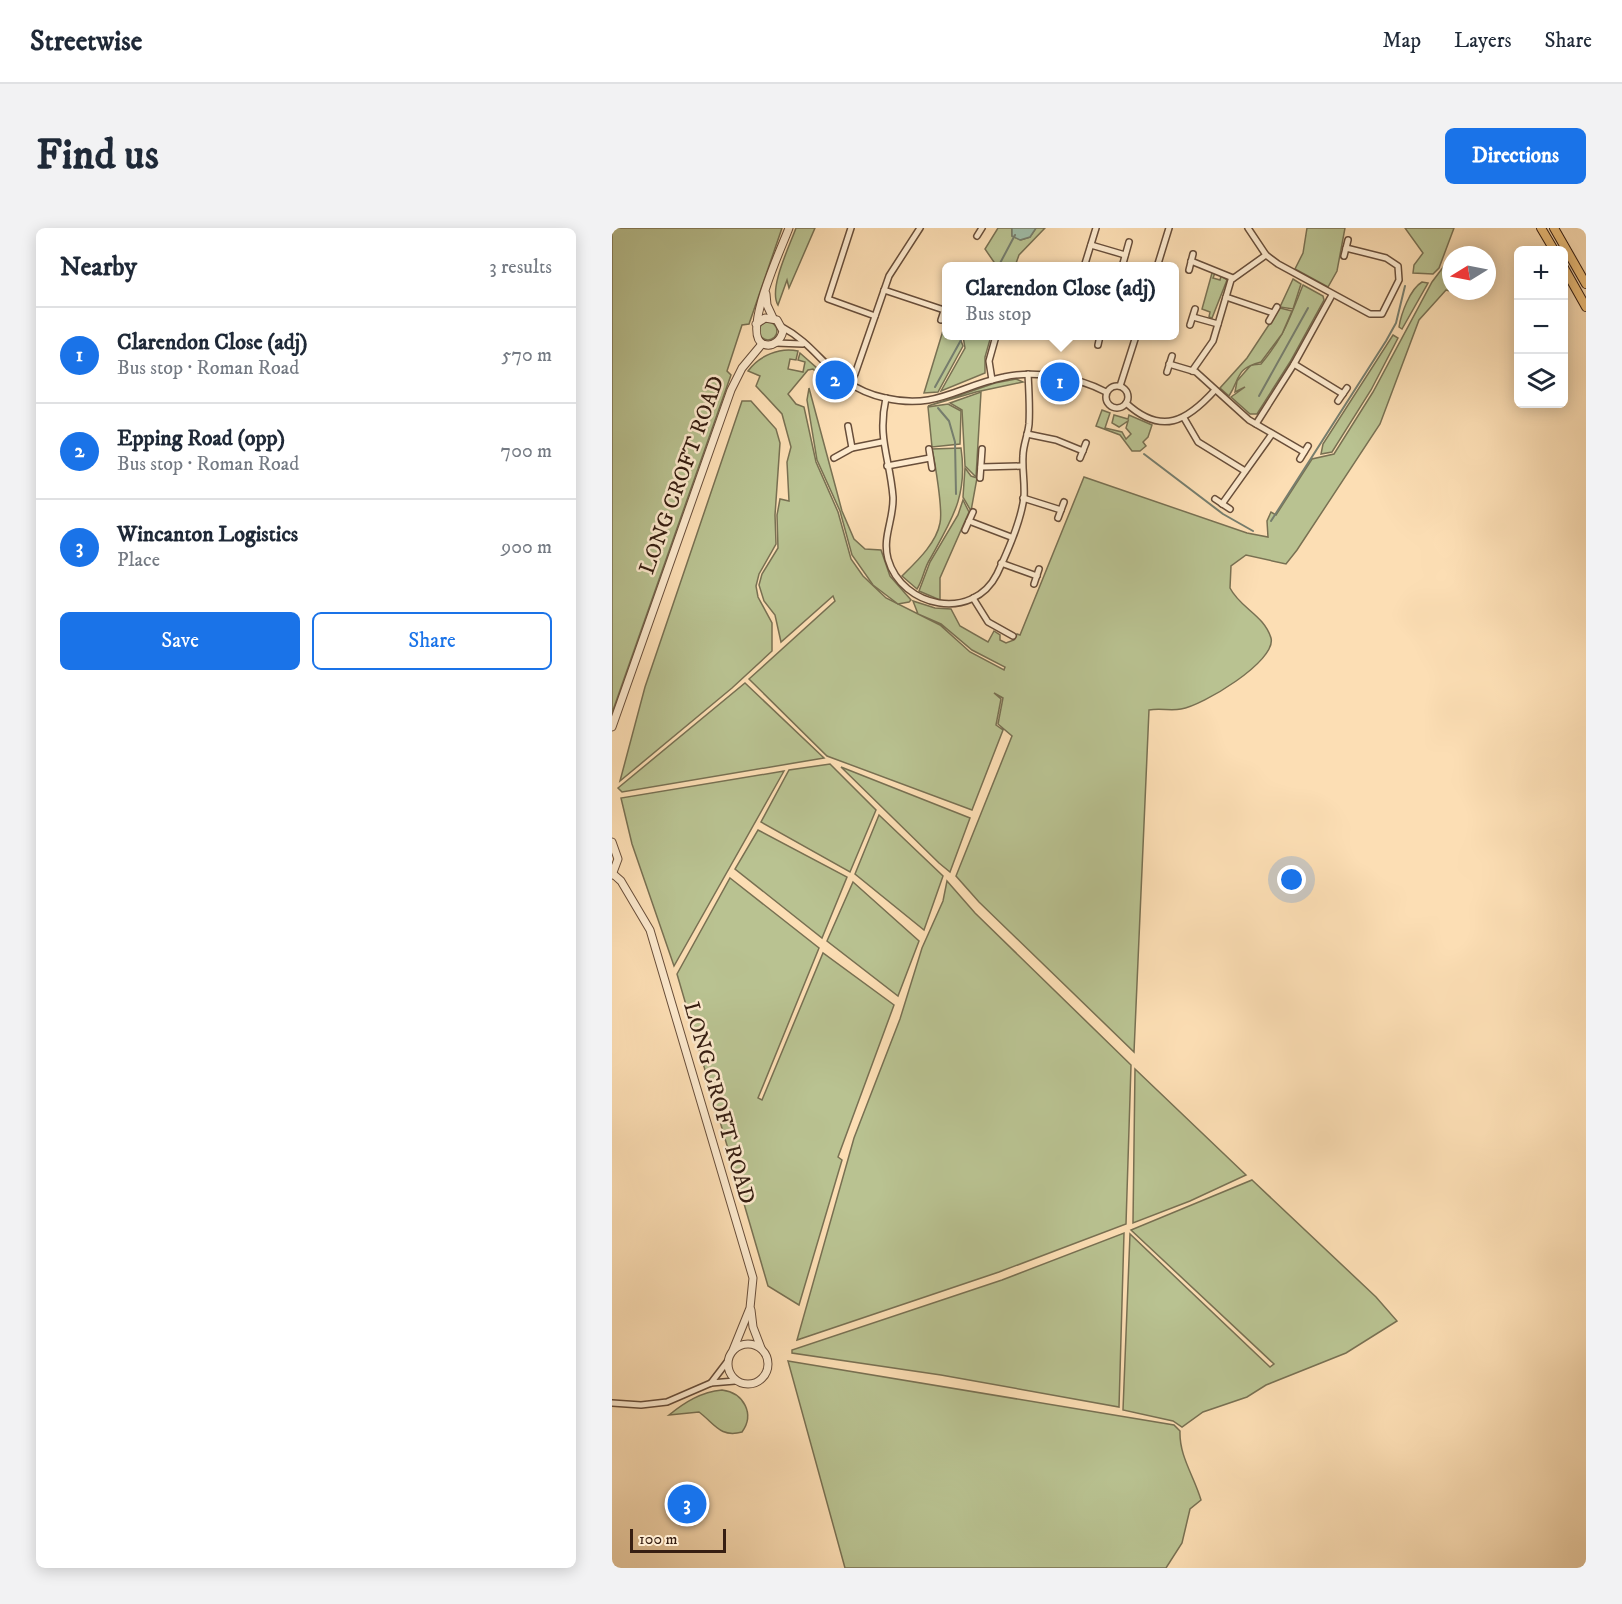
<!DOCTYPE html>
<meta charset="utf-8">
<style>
body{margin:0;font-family:"IM FELL DW Pica",serif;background:#f2f2f3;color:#1f2937}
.controls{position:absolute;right:18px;top:18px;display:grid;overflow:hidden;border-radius:9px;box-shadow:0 3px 15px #0003}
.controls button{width:54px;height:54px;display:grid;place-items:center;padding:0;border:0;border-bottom:2px solid #e0e1e3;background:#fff;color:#1f2937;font:30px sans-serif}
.compass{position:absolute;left:830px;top:18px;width:54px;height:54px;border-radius:50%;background:#fff;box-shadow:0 3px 15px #0003;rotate:260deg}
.scale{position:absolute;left:18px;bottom:15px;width:96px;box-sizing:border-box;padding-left:6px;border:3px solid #361e12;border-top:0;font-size:16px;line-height:21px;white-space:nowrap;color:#361e12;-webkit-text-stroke:4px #fdeace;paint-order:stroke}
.you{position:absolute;left:680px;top:652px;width:21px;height:21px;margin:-15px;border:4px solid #fff;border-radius:50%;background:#1a73e8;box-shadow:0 0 0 9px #1a73e833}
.badge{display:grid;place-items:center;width:39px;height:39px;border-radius:50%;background:#1a73e8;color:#fff;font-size:20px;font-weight:700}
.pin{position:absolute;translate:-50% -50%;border:3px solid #fff;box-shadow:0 2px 6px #0006}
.popup{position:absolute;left:330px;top:34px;width:237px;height:78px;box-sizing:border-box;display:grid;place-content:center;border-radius:9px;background:#fff;filter:drop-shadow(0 2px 4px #0005);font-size:20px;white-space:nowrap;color:#747a83}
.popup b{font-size:22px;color:#1f2937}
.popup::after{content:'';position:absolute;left:50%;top:100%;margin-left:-12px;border:12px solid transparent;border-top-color:#fff}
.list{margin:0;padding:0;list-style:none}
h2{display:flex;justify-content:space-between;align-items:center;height:78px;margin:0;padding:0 24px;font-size:26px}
h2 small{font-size:20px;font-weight:400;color:#747a83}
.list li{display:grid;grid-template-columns:39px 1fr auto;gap:18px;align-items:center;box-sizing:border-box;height:96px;padding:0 24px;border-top:2px solid #e0e1e3}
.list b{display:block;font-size:22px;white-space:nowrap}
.list p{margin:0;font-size:20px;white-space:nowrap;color:#747a83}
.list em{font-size:20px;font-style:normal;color:#747a83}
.actions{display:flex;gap:12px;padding:18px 24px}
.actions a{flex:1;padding:14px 0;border:2px solid #1a73e8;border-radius:9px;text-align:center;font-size:21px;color:#1a73e8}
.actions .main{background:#1a73e8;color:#fff}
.icon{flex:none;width:33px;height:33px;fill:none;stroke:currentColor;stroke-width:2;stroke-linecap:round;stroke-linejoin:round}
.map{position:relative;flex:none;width:974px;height:1340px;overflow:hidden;border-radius:9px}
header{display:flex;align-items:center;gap:36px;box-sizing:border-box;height:84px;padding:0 30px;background:#fff;border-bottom:2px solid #e0e1e3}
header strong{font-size:28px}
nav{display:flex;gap:33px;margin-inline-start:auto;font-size:21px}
.intro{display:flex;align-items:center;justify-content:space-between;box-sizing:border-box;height:144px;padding:0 36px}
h1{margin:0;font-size:42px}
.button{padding:15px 27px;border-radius:9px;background:#1a73e8;color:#fff;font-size:21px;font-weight:700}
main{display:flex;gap:36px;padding:0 36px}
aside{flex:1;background:#fff;border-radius:9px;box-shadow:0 3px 15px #0003}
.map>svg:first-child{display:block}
.green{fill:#b9c291;stroke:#787052;stroke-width:1.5}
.water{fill:#a0bda9;stroke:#767d6d;stroke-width:1.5}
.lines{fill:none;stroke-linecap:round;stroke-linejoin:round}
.stream{stroke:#767d6d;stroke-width:2}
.minor-casing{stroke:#684e3a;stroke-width:8}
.tertiary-casing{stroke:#684e3a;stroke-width:9}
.trunk-casing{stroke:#361e12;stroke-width:10}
.minor{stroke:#fdeace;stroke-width:5}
.tertiary{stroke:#fdeace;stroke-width:7}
.trunk{stroke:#eebf7a;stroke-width:8}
.labels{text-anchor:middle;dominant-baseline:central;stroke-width:5;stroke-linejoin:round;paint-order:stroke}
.street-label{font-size:22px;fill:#361e12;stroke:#fdeace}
</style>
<header>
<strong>Streetwise</strong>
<nav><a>Map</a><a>Layers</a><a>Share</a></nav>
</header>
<div class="intro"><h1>Find us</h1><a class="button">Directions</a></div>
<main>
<aside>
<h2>Nearby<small>3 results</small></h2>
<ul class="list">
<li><span class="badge">1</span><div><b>Clarendon Close (adj)</b><p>Bus stop · Roman Road</p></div><em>570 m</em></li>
<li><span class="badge">2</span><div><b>Epping Road (opp)</b><p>Bus stop · Roman Road</p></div><em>700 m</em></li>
<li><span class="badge">3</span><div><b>Wincanton Logistics</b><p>Place</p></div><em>900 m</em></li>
</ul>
<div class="actions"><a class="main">Save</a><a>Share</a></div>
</aside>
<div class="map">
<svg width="974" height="1340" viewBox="0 0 974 1340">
<rect width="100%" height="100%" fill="#fcdeb4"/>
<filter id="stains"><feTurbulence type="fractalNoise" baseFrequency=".00333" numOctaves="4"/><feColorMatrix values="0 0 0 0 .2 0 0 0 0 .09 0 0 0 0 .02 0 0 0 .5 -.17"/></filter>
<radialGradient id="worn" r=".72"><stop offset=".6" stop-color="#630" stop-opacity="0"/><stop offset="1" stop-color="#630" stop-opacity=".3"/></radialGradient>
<g class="green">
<polygon points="0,0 170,0 137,96 130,97 115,143 119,147 0,485"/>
<path d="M184,0H203L177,60L175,52L166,77C156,61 178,17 184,0Z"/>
<polygon points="386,0 400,0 400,8 409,12 418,9 424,0 433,0 407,27 403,38 384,37 373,21"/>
<polygon points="695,0 733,0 725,43 716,59 683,41 691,25"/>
<polygon points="793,0 842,0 827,40 821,46 801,45 802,37 811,25"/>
<path d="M832,38H839V63H847L846,65L834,62L807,92L768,196L685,322L674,336L634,327L619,338L618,360C628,380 652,387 659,410C665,433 590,478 569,481C559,483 548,480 537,482L522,824L367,674L344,648L400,508L386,496L391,470L382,465L389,471L384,497L391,502L360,582L215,528L137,451L223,373L221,368L169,414L163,387L152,373L147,357L150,346L166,320L165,287L168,271L177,273L175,234L179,219L170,186L144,158L148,148L136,143C147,128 167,119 186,123L184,132L178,131L176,141L191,144L193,134L186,132L188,125L206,141L204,144L201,141L196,142L176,166L184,176L192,179L204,234L226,284L239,331L251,348L274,370L328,397L358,424L392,442L393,439L360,422L329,396L306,386L301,373L323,380L339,381L348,398L376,414L382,403L388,407V412L394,415L402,412L405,406L408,407L472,249L635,305L656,309L655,293L659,284L664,287L700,231L722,226L761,164L820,54Z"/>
<polygon points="600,45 603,45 601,50 608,52 609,48 615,52 600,90 597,89 598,84 590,81"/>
<polygon points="681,51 689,56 681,81 668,79"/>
<path d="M810,54L816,55L790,101L787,99C789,86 798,61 810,54Z"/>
<path d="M691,57L711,68L712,72L678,134L645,186H638L619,169L633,159L623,164L625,153L639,137L649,136C672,109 678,89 691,57Z"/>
<path d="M668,80L680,83L670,106L649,134C623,141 629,149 617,168L608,160L635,130Z"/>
<circle cx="156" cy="103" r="9"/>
<polygon points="333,96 334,108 347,108 351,118 326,164 312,165"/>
<polygon points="781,107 786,110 759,162 720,224 709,226 711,216"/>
<polygon points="351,108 379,108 373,129 373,145 329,163 353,120"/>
<polygon points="404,151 411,154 364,164 316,178 383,155"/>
<polygon points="197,160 230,283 242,311 253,321 269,322 278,348 299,372 297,374 286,376 261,357 240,327 228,283 205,232 195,172"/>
<polygon points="369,164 364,249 353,238 350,182 338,175"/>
<polygon points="130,173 139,173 164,201 168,215 163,287 164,316 147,346 144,358 146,369 160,395 160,423 120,460 8,553 33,459"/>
<polygon points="336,176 349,183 348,216 320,219 316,179"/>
<polygon points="490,182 498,185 493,200 510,204 514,211 519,206 514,200 516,193 507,199 500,195 502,187 516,191 517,187 540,197 536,209 531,214 534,218 528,223 520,223 508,207 484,198"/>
<path d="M349,220C356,268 340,291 318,331C312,340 311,352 305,361L290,348C304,334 324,316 328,295C331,282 323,235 320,221Z"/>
<polygon points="353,240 359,248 365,250 359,283 351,269"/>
<polygon points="351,272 357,284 328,350 328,372 307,363 318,334 346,287"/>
<polygon points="133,455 212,530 10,564 6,560"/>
<polygon points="218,536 264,582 238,644 149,594 177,542"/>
<polygon points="229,539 358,590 338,644 327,635"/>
<polygon points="172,543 62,738 20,616 9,570"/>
<polygon points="267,587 331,648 312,702 243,646"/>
<polygon points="146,602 235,649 210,710 123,641"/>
<polygon points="118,650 207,720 146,870 150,872 211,725 282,777 226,929 230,932 187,1077 156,1058 65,746"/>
<polygon points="335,653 363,685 519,837 514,996 387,1044 185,1112 242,910 288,791 310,720 331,673"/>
<polygon points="241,654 307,713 286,768 215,713"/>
<polygon points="523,841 634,947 578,973 521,995"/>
<polygon points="640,952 764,1069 785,1093 734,1125 654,1157 635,1169 591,1184 570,1199 561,1193 511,1182 518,1006 658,1139 662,1136 519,1002"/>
<polygon points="512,1005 507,1179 329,1147 180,1125 180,1122 390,1052"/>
<path d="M176,1133L562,1197L568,1203C567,1228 582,1248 589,1272L578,1281L570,1315L554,1340H233Z"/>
<path d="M110,1162C132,1165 143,1186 130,1204C108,1210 103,1196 87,1184L57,1187C73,1174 89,1164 110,1162Z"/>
</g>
<polygon class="water" points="400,0 424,0 418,9 408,12 400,8"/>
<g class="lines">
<g class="stream">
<polyline points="386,39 403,7"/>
<polyline points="323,159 349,112"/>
<polyline points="647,168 696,80"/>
<polyline points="326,180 337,193 343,214 344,266"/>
<polyline points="532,226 611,286 641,303"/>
<polyline points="659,293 774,113 784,95 793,58"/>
</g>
<g class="minor-casing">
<g id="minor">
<polyline points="239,0 216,71 263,88"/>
<polyline points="636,0 654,27 666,36 758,86 770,86 787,52 786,38 774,30 734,20"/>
<polyline points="365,8 370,0"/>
<polyline points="479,17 513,27"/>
<polyline points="732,28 736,12"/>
<polyline points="579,33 621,50"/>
<polyline points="472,39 484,0"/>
<polyline points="510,39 517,14"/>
<polyline points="545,39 557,0"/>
<polyline points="577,42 581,26"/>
<polyline points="272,62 332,82"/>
<polyline points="614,69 661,85"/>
<polyline points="581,89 606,96"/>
<polyline points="329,92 334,77"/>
<polyline points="657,93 665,79"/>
<polyline points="578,97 583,81"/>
<path d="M170,99C210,120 219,158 273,170C325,182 346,158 392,149C424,142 466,149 494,164"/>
<polyline points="164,115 191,116"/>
<polyline points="486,117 488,108"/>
<polyline points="557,136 584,144 637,192 692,224"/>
<polyline points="682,136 731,166"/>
<polyline points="580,143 601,113 619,52 654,27"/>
<polyline points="555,144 560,128"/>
<polyline points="380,152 377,133 384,108"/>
<polyline points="238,156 243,146 277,48 308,0"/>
<circle cx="505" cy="169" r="11"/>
<polyline points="508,158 524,108"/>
<path d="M274,170C265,211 278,230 281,269C282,291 270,309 276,331C290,380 361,394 385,346C396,323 409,293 412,269C413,255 410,241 411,228C411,217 416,207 417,196C418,180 417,163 416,146"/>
<polyline points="726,173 735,160"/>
<path d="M514,175C550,208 575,193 603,162"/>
<polyline points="572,190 586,214 633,243"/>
<polyline points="644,196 682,136 720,67"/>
<polyline points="236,198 240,220"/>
<polyline points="415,206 444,212 471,223"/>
<polyline points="317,221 320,240"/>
<polyline points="222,230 240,220 270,214"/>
<polyline points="468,230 474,215"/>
<polyline points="688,231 696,218"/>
<polyline points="275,238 318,230"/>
<polyline points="369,239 410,238"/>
<polyline points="368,250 370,221"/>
<polyline points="411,270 449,282"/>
<polyline points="603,271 618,281"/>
<polyline points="610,276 660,206"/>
<polyline points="446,290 452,274"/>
<polyline points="357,293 399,309"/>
<polyline points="353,302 361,284"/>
<polyline points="389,335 425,348"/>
<polyline points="422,356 427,341"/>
<polyline points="361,370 376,394 401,408"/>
<polyline points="99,1155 115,1134"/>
<polyline points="0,1175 29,1177 55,1174 99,1155 123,1153"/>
</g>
</g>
<g class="tertiary-casing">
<g id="tertiary">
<polyline points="154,66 155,77 161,90"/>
<path d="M144,96L153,90L165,92L171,103C169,112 161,120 151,116C129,106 170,19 177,0"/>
<polyline points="0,499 119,162 130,140 150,116"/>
<polyline points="0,614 6,631 0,647"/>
<polyline points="1,646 9,653 38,702 141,1050 138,1080 121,1122"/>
<polyline points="139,1082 141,1099 149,1120"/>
<circle cx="136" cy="1136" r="20"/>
</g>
</g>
<g class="trunk-casing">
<g id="trunk">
<polyline points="929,0 942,22"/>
<polyline points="942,0 974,56"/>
<polyline points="951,38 974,79"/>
</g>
</g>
<use href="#minor" class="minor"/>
<use href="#tertiary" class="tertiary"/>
<use href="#trunk" class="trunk"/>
</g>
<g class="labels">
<g class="street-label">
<text transform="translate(70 247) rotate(-70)">LONG CROFT ROAD</text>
<text transform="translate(107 875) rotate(74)">LONG CROFT ROAD</text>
</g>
</g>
<rect width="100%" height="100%" filter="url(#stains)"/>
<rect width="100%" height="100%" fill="url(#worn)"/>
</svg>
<div class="controls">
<button>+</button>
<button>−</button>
<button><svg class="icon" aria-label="layers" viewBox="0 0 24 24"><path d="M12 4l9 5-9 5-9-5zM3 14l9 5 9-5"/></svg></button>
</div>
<svg class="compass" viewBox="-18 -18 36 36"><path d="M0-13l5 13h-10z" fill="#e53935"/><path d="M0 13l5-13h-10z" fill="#747a83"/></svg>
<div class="scale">100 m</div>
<div class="you"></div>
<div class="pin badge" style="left:448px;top:154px">1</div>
<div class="popup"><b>Clarendon Close (adj)</b>Bus stop</div>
<div class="pin badge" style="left:223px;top:152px">2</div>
<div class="pin badge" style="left:75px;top:1276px">3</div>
</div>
</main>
